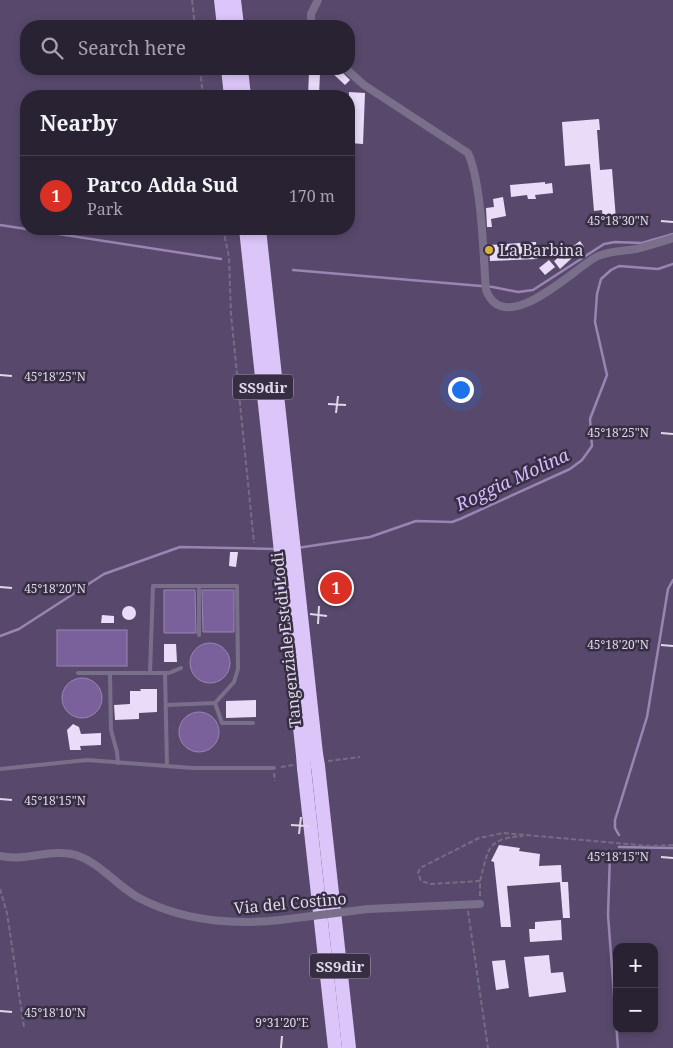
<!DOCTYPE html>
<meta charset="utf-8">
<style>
body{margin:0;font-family:"Noto Serif",serif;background:#352f3f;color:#f1f3f6}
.controls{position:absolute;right:15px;bottom:15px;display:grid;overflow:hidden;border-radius:10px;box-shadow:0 2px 8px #0003}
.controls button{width:45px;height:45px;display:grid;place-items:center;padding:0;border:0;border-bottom:1px solid #453f4e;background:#292233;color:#f1f3f6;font:25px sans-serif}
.you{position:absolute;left:460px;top:389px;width:18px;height:18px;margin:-12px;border:4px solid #fff;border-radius:50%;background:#1a73e8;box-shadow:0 0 0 8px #1a73e833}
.badge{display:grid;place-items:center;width:32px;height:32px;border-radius:50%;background:#d93025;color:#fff;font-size:16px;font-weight:700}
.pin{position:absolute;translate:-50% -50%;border:2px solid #fff;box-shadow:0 1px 5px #0006}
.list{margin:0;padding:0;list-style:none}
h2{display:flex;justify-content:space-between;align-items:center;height:65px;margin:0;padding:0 20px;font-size:21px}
h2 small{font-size:16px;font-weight:400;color:#a5a4ac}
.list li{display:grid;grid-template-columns:32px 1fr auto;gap:15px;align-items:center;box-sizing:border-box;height:80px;padding:0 20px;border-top:1px solid #453f4e}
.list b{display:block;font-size:19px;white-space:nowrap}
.list p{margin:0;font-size:16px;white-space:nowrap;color:#a5a4ac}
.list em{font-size:16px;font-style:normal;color:#a5a4ac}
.icon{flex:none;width:28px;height:28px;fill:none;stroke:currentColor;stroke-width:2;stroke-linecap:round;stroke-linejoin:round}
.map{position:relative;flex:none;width:673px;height:1048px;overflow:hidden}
.search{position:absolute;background:#292233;box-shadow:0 2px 8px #0003;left:20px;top:20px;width:335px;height:55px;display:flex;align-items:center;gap:12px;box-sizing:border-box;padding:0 18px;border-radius:20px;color:#a5a4ac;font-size:19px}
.panel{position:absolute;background:#292233;box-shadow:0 2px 8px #0003;left:20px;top:90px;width:335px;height:145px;border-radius:20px}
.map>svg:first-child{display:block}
.green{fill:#58496c;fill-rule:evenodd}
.water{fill:#7b619c;stroke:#9985b2}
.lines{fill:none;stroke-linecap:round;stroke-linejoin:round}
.stream{stroke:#9985b2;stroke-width:2.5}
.building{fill:#e8dcf8}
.path{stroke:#756d80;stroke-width:2;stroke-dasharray:5 2.5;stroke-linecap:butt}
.lane{stroke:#7a6f8a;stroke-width:4}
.street{stroke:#7a6f8a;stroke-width:8}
.highway{stroke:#dbc5f9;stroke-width:14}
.street-bridge{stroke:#7a6f8a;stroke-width:8}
.highway-bridge{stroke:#dbc5f9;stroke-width:14}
.ticks{fill:none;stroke:#ded8e7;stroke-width:2}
.poi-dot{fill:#d6b534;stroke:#372e44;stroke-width:2}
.labels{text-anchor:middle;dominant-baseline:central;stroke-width:5;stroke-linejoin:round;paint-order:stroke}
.shield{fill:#372e44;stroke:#aca5b6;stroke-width:1}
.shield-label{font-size:15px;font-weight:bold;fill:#ded8e7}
.poi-label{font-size:16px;fill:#ded8e7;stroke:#372e44;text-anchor:start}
.street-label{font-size:16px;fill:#ded8e7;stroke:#372e44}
.water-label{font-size:18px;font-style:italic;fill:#d7bafe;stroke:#372e44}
.ticks-label{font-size:12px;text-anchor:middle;fill:#ded8e7;stroke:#372e44;stroke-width:5;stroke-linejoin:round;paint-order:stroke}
</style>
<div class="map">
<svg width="673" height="1048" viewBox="0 0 673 1048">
<rect width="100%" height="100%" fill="#372e44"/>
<path class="green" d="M0,0H673V1048H0ZM26,26H349V69H26ZM26,96H349V229H26ZM617,947H654V1029H617Z"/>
<g class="water">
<polygon points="164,590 195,590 196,633 164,633"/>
<polygon points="202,590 234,590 234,632 203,632"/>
<rect x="57" y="630" width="70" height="36"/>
<circle cx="210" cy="663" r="20"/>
<circle cx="82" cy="698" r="20"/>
<circle cx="199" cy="732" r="20"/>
</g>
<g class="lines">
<g class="stream">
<polyline points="0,225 221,259"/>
<polyline points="293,270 493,287 518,292 533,290 604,244 615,242 642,243 673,234"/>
<polyline points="297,548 370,537 416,521 452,522 460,519 570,469 582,460 592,446 590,419 607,375 595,322 597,294 601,279 611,270 619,266 658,269 673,264"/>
<polyline points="0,636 19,629 104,574 180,547 277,549"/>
<polyline points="619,835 615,828 615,820 647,717 668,589 673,580"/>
<polyline points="619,847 673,848"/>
<polyline points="610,854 608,915 618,1048"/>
</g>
</g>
<g class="building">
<polygon points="328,69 339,69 350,80 345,85"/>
<polygon points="309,72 320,73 319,96 308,96"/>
<polygon points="349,92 365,93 363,144 349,143"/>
<polygon points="599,119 600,130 597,130 600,170 612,169 616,219 603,220 602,210 594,211 590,164 565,166 562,122"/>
<polygon points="545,182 545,184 552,183 553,193 535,195 536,199 528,199 527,195 511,197 510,185"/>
<polygon points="503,197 506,216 491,219 492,227 487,227 486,208 494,207 493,199"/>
<polygon points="580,241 584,247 560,269 554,261"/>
<polygon points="536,242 537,259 490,261 489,245"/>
<polygon points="549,260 555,267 545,275 539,268"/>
<polygon points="230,552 238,552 236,567 229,566"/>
<circle cx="129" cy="613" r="7"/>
<polygon points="102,615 114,616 114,623 101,623"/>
<polygon points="164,644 176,644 177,662 164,662"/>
<polygon points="140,689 157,689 157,712 139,713 139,719 115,720 114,705 130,704 130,691 141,691"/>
<polygon points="256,700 256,717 226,718 226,701"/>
<polygon points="73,724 79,727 81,734 101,733 101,745 80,746 81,750 70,750 67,730"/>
<polygon points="499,845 520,848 519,851 540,854 539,866 561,865 562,882 507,886 511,927 501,927 494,862 491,861"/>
<polygon points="560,882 568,882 570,918 563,918"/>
<polygon points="561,920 562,940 530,942 529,929 535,929 535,922"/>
<polygon points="549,955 551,973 563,972 566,992 529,997 524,957"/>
<polygon points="505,960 509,988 496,990 492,961"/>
</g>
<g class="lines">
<g class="path">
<polyline points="192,0 195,26"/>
<polyline points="200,69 203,96"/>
<polyline points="223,229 229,257 231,314 254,543"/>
<polyline points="328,761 360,757"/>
<polyline points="281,767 293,765"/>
<polyline points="274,773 275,781"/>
<path d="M480,881C489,849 485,839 523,836"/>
<polyline points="0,889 7,913 24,1027"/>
<polyline points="480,896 480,881 431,884 421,881 418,873 420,868 479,838 503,833 650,846 673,845"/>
<polyline points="468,911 488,1048"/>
</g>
<g class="lane">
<polyline points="199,586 199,635"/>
<polyline points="78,673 169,673 181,668"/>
<polyline points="110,673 111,730 117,752 118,763"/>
<polyline points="150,673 153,586 237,586 238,669 234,682 215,703 166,705"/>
<polyline points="165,673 167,766"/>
<polyline points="215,703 222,723 253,723"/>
<polyline points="0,769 87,760 193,768 274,768"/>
</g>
<g class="street">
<polyline points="311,26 311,14 318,0"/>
<path d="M346,69L364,85L468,153C482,184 483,253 486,290C505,340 575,267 598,256C609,251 624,251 636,249C648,246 661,242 673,238"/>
<path d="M0,856C25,862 51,848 76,855C100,863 117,886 139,898C183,921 233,925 280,920"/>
<polyline points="368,909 480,904"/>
</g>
<g class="highway">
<polyline points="221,0 224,26"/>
<polyline points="234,0 237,26"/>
<polyline points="228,69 231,96"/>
<polyline points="241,69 244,96"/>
<polyline points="246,229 303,755"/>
<polyline points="259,229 316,754"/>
<polyline points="318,766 349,1048"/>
<polyline points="304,768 335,1048"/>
</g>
<polyline class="street-bridge" points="280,920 368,909"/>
<g class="highway-bridge">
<polyline points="316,754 318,766"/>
<polyline points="303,755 304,768"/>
</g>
</g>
<path class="ticks" d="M661,221L673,222M0,375L12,376M328,404L346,405M336,413L338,396M661,433L673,434M0,587L12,588M310,614L327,616M318,624L319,606M661,645L673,646M0,799L12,800M291,825L309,826M299,834L301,817M661,857L673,858M0,1011L12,1012M281,1048L282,1036"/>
<circle class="poi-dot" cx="489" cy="250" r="5"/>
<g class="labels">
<g class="shield">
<rect x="233" y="374.5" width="60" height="25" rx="4"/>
<rect x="310" y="953.5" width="60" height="25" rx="4"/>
</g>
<g class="shield-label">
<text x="263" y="387">SS9dir</text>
<text x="340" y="966">SS9dir</text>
</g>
<g class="poi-label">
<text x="499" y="250">La Barbina</text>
</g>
<g class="street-label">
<text transform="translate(286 640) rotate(-96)">Tangenziale Est di Lodi</text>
<text transform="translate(290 903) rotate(-5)">Via del Costino</text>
</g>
<g class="water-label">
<text transform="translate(512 479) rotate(-25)">Roggia Molina</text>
</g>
</g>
<g class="ticks-label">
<text x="618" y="225">45°18'30"N</text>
<text x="55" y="381">45°18'25"N</text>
<text x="618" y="437">45°18'25"N</text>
<text x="55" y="593">45°18'20"N</text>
<text x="618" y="649">45°18'20"N</text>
<text x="55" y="805">45°18'15"N</text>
<text x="618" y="861">45°18'15"N</text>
<text x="55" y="1017">45°18'10"N</text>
<text x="282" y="1027">9°31'20"E</text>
</g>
</svg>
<div class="controls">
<button>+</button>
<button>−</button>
</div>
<div class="you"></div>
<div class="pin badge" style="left:336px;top:588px">1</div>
<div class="search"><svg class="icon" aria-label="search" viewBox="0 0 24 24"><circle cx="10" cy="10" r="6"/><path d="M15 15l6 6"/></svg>Search here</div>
<section class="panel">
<h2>Nearby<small></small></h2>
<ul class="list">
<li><span class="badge">1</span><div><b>Parco Adda Sud</b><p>Park</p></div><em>170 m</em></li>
</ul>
</section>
</div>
